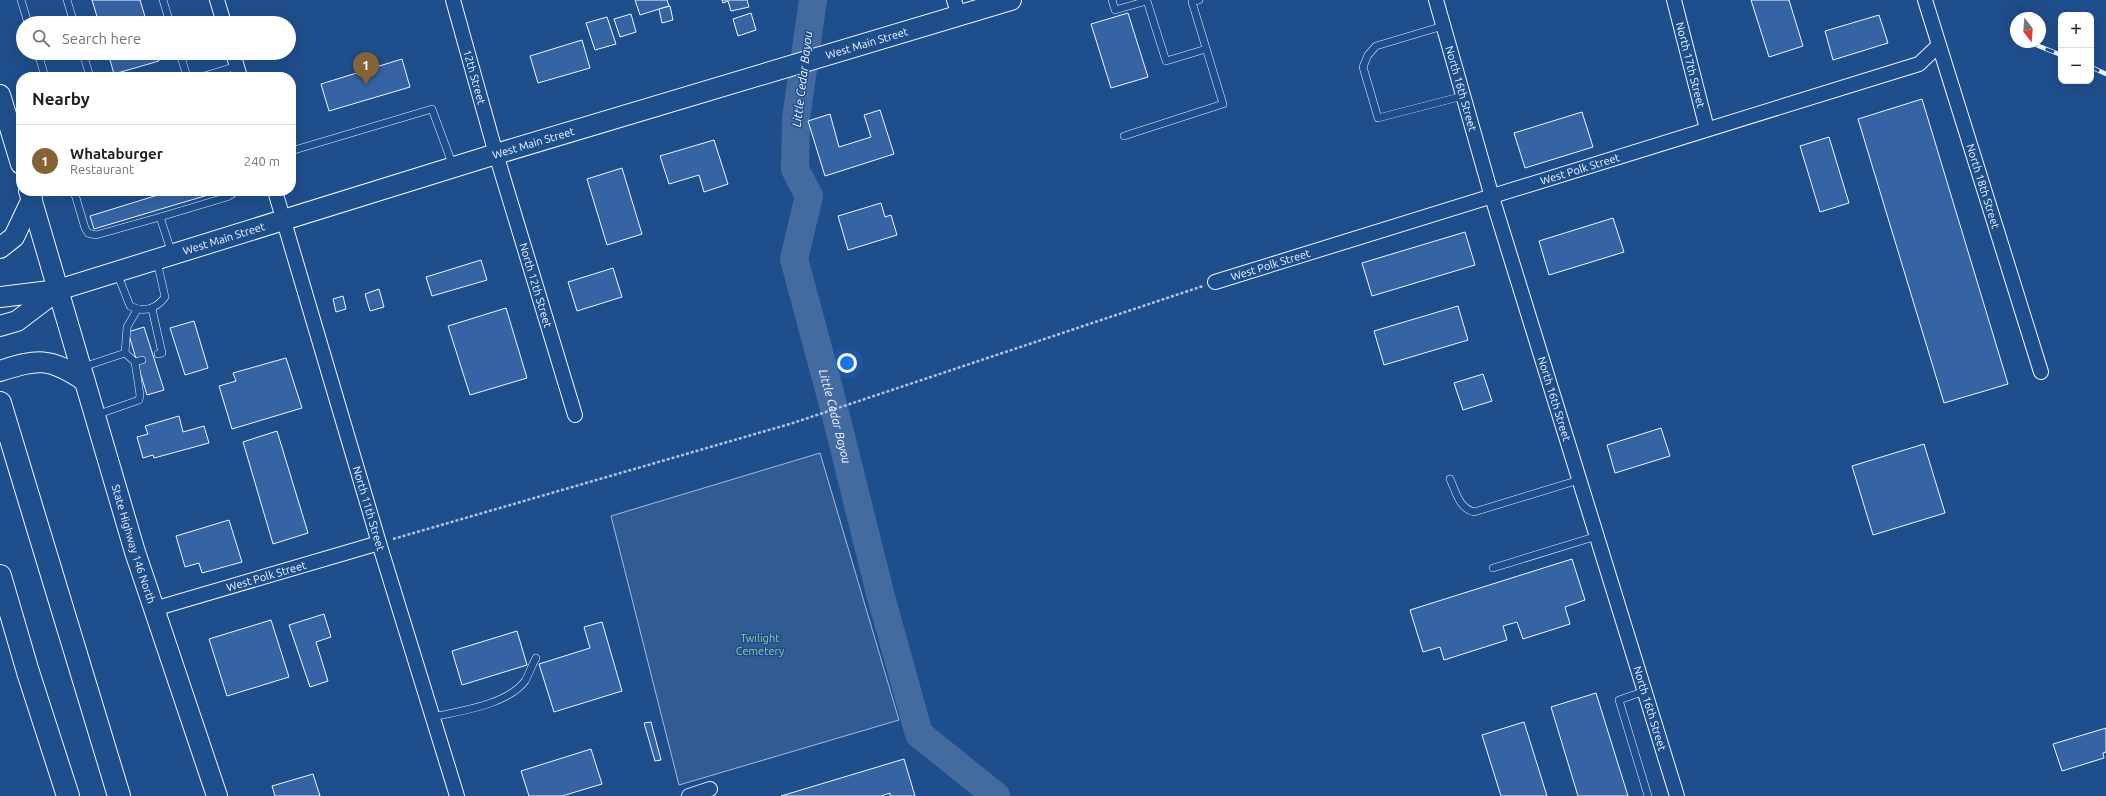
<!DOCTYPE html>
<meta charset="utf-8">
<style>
body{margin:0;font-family:Ubuntu,sans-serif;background:#f6f6f6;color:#202124}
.controls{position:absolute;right:12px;top:12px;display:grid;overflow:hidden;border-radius:8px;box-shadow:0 4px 16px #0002}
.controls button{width:36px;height:36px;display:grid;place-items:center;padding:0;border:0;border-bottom:1px solid #e0e0e0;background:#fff;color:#202124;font:20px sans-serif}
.compass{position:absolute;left:2010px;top:12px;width:36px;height:36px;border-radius:50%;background:#fff;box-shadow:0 4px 16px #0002;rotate:164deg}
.you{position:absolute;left:847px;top:363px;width:14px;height:14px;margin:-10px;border:3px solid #fff;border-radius:50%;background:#1a73e8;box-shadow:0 0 0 6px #1a73e833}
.badge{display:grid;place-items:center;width:26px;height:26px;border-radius:50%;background:#846436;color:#fff;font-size:13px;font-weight:700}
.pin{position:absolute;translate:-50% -33px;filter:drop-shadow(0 1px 2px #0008)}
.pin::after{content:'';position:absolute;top:21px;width:14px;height:12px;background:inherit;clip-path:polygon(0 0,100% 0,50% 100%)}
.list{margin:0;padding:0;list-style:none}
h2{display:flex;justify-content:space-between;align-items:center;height:52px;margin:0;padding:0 16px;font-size:17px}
h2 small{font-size:13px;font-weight:400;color:#757577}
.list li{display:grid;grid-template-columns:26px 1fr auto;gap:12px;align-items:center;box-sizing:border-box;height:72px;padding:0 16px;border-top:1px solid #e0e0e0}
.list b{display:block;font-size:15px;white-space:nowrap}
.list p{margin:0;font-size:13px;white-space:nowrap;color:#757577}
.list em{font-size:13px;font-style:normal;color:#757577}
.icon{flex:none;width:22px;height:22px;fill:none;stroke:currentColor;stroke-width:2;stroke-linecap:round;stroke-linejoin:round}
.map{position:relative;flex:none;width:2106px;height:796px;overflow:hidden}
.search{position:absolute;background:#fff;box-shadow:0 4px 16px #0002;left:16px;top:16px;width:280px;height:44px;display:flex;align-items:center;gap:10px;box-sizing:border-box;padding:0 14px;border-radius:22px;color:#757577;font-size:15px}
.panel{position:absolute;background:#fff;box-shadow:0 4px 16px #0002;left:16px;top:72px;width:280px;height:124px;border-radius:16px}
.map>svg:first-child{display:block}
.built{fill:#305b95;stroke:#a8bbd7}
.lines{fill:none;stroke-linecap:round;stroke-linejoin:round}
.river{stroke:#446ba0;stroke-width:28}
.building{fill:#3563a3;stroke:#f2f6ff}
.lane-casing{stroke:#f2f6ff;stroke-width:8}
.street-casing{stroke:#f2f6ff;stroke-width:16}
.secondary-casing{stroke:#f2f6ff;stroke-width:22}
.highway-casing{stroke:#f2f6ff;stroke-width:24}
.path{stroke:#b3c4dc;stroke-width:2.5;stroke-dasharray:3 2;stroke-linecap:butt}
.lane{stroke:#1f4e8c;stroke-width:7}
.street{stroke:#1f4e8c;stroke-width:14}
.secondary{stroke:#1f4e8c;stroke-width:20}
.highway{stroke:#1f4e8c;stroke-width:22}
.rail-casing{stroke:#f2f6ff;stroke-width:4.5}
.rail{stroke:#1f4e8c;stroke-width:3;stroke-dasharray:9;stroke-linecap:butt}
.labels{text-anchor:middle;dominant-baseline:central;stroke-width:3;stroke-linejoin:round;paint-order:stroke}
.street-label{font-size:11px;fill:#f2f6ff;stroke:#1f4e8c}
.park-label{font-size:11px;fill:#97c8a6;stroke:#1f4e8c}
.water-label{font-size:12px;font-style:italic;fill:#f2f6ff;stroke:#1f4e8c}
</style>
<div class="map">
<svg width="2106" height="796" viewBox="0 0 2106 796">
<rect width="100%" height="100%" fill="#1f4e8c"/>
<polygon class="built" points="820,453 899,720 679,785 611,516"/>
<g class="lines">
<path class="river" id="s1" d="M813,0L796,118L795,169L809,196L794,259L834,408L880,593L919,734L996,796"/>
</g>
<g class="building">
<polygon points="92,0 140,0 147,23 99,23"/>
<polygon points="635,0 667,0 669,6 640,15"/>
<polygon points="722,0 747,0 749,7 731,11 728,1 723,3"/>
<polygon points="1751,0 1789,0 1803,46 1769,57"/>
<polygon points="670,6 673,20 662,23 659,9"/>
<polygon points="751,13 756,30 738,36 733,19"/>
<polygon points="1128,13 1148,77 1111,88 1091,24"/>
<polygon points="631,14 636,32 620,37 614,19"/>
<polygon points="1879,15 1888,43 1833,60 1825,31"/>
<polygon points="607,17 616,44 595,50 586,23"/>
<polygon points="582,40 590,68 538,83 530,56"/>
<polygon points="108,53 157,53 159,61 114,74"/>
<polygon points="402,59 410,87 329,111 321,84"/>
<polygon points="1922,99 2008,384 1944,403 1858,119"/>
<polygon points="880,110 894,154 825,176 808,121 830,114 839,147 871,137 864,115"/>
<polygon points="1582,112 1593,147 1525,168 1514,133"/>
<polygon points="1829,137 1849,203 1820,212 1800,146"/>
<polygon points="714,140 728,184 704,192 699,175 669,184 660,156"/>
<polygon points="622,168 642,234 607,245 587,179"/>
<polygon points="171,191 218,192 94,229 90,216"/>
<polygon points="881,203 885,217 891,215 897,235 848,250 838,216"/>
<polygon points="1613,218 1624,252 1549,275 1539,241"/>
<polygon points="1465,232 1475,265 1372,296 1362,263"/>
<polygon points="481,260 487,280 432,296 426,277"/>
<polygon points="613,268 622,297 577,311 568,282"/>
<polygon points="379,289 384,307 370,311 365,294"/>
<polygon points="343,296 346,309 336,312 333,299"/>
<polygon points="1458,306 1468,340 1384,365 1374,331"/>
<polygon points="506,308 527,378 470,395 448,326"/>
<polygon points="194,321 208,368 185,375 170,328"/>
<polygon points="144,327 164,390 147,395 128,332"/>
<polygon points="286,358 302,408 232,429 219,386 236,381 233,373"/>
<polygon points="1483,374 1492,401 1463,410 1454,383"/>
<polygon points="179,416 183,432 204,426 209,443 154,458 153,455 143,458 137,437 148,434 145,426"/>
<polygon points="1661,428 1670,456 1615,473 1607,445"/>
<polygon points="277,431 308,533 273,544 243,442"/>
<polygon points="1924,444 1945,513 1873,535 1852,466"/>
<polygon points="229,520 242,562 202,573 199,563 185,567 176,536"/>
<polygon points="1572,559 1585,600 1565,607 1570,624 1523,639 1517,622 1503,626 1507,640 1444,660 1440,647 1423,652 1410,610"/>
<polygon points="324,614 331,637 316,642 328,681 310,687 289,625"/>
<polygon points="271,620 289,677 227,696 209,639"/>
<polygon points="602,622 622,691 554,712 539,664 590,648 584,627"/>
<polygon points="517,631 527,665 462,685 452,651"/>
<polygon points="1596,693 1628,796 1578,796 1551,707"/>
<polygon points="651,722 661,760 655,761 644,723"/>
<polygon points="1524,722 1547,796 1501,796 1482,735"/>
<polygon points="2106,728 2106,752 2103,753 2104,758 2062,771 2053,744"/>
<polygon points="591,749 602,784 562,796 529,796 521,771"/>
<polygon points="904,759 915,796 890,796 890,793 881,796 781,796"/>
<polygon points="313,774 320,796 275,796 272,786"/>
</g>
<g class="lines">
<g class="lane-casing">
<g id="lane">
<polyline points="21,0 28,23"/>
<polyline points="67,0 74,23"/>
<polyline points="163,0 170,23"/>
<polyline points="1112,0 1115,10 1147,1 1166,61 1206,49"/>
<polyline points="1443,26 1376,46 1368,55 1363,67 1378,118 1463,96"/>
<polyline points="38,53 45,77"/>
<polyline points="83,53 90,77"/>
<polyline points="180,53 187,77"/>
<polyline points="201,77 237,66"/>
<polyline points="1124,136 1223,104 1192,2 1199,0"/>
<polyline points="291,151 432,109 453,166"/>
<polyline points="74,191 85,228 88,233 96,235 160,217"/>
<polyline points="172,254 160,217 227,197 232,194 233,191"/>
<path d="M117,273L130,306C144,313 156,309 165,297L157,261"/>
<polyline points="152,309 162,353 158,354"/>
<polyline points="125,353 127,327 137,310"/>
<polyline points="83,367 125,353 135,362 142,360"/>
<polyline points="96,415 139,400 140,395 135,362"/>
<path d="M1450,479C1456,492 1459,508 1474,512L1579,480"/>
<polyline points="1493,568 1597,536"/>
<polyline points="1645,691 1619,700 1648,796"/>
<path d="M433,717C460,711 507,705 525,681C529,674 532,665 536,658"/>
</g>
</g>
<g class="street-casing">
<g id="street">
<polyline points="217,0 224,23"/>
<path id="s2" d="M453,0L496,154L575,415"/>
<polyline points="954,0 959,16"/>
<path id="s3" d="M1436,0L1492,197L1677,796"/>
<path id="s4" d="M1674,0L1707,129"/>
<path id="s5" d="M1925,0L2041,372"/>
<polyline points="233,53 240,77"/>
<path id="s6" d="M275,191L379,543L457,796"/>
<path id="s7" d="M1215,282L1919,64L1938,46"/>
<path id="s8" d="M154,609L379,543"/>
<polyline points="689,796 710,789"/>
</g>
</g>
<g class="secondary-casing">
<g id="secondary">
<polyline points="0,95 21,164"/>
<path id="s9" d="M29,191L135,552L217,796"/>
<polyline points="0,248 14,237 32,199"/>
<path id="s10" d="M0,297L58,290L496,154L1011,0"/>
<polyline points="0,326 17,321 58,290"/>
<path d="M0,371C38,359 49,357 83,380"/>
</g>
</g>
<g class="highway-casing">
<g id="highway">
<polyline points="0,403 119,796"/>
<polyline points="0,576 28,672 68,796"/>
</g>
</g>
<polyline class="path" points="393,539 793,423 1203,286"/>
<use href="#lane" class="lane"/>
<use href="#street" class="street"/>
<use href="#secondary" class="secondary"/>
<use href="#highway" class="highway"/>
<g class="rail-casing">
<g id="rail">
<polyline points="2029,42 2061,55"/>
<polyline points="2091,67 2106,74"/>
</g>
</g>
<use href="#rail" class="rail"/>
</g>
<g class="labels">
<g class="street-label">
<text stroke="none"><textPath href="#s10" startOffset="904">West Main Street</textPath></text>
<text stroke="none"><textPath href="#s4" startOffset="67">North 17th Street</textPath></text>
<text stroke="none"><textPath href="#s2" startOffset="80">12th Street</textPath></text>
<text stroke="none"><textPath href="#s3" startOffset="92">North 16th Street</textPath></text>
<text stroke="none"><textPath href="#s10" startOffset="556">West Main Street</textPath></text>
<text stroke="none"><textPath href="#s7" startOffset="382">West Polk Street</textPath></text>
<text stroke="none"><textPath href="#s5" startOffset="195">North 18th Street</textPath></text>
<text stroke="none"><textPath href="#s10" startOffset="232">West Main Street</textPath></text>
<text stroke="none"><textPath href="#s7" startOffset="58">West Polk Street</textPath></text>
<text stroke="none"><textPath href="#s2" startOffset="297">North 12th Street</textPath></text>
<text stroke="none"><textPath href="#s3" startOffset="416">North 16th Street</textPath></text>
<text stroke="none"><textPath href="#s6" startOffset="331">North 11th Street</textPath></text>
<text stroke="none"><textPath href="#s9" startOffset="368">State Highway 146 North</textPath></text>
<text stroke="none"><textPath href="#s8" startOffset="117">West Polk Street</textPath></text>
<text stroke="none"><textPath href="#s3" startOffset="740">North 16th Street</textPath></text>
</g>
<g class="park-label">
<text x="760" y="638">Twilight<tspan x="760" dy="13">Cemetery</tspan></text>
</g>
<g class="water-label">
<text transform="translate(802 79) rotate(-83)">Little Cedar Bayou</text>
<text stroke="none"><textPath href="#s1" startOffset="428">Little Cedar Bayou</textPath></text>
</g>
</g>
</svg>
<div class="controls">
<button>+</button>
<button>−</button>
</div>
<svg class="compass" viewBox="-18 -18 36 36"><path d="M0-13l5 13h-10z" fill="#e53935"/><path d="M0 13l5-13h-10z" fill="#757577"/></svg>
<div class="you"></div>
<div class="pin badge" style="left:366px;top:85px">1</div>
<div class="search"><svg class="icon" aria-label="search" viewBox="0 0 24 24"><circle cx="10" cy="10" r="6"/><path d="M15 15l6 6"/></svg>Search here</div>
<section class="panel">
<h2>Nearby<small></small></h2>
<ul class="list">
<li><span class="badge">1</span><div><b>Whataburger</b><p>Restaurant</p></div><em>240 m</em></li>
</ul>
</section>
</div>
